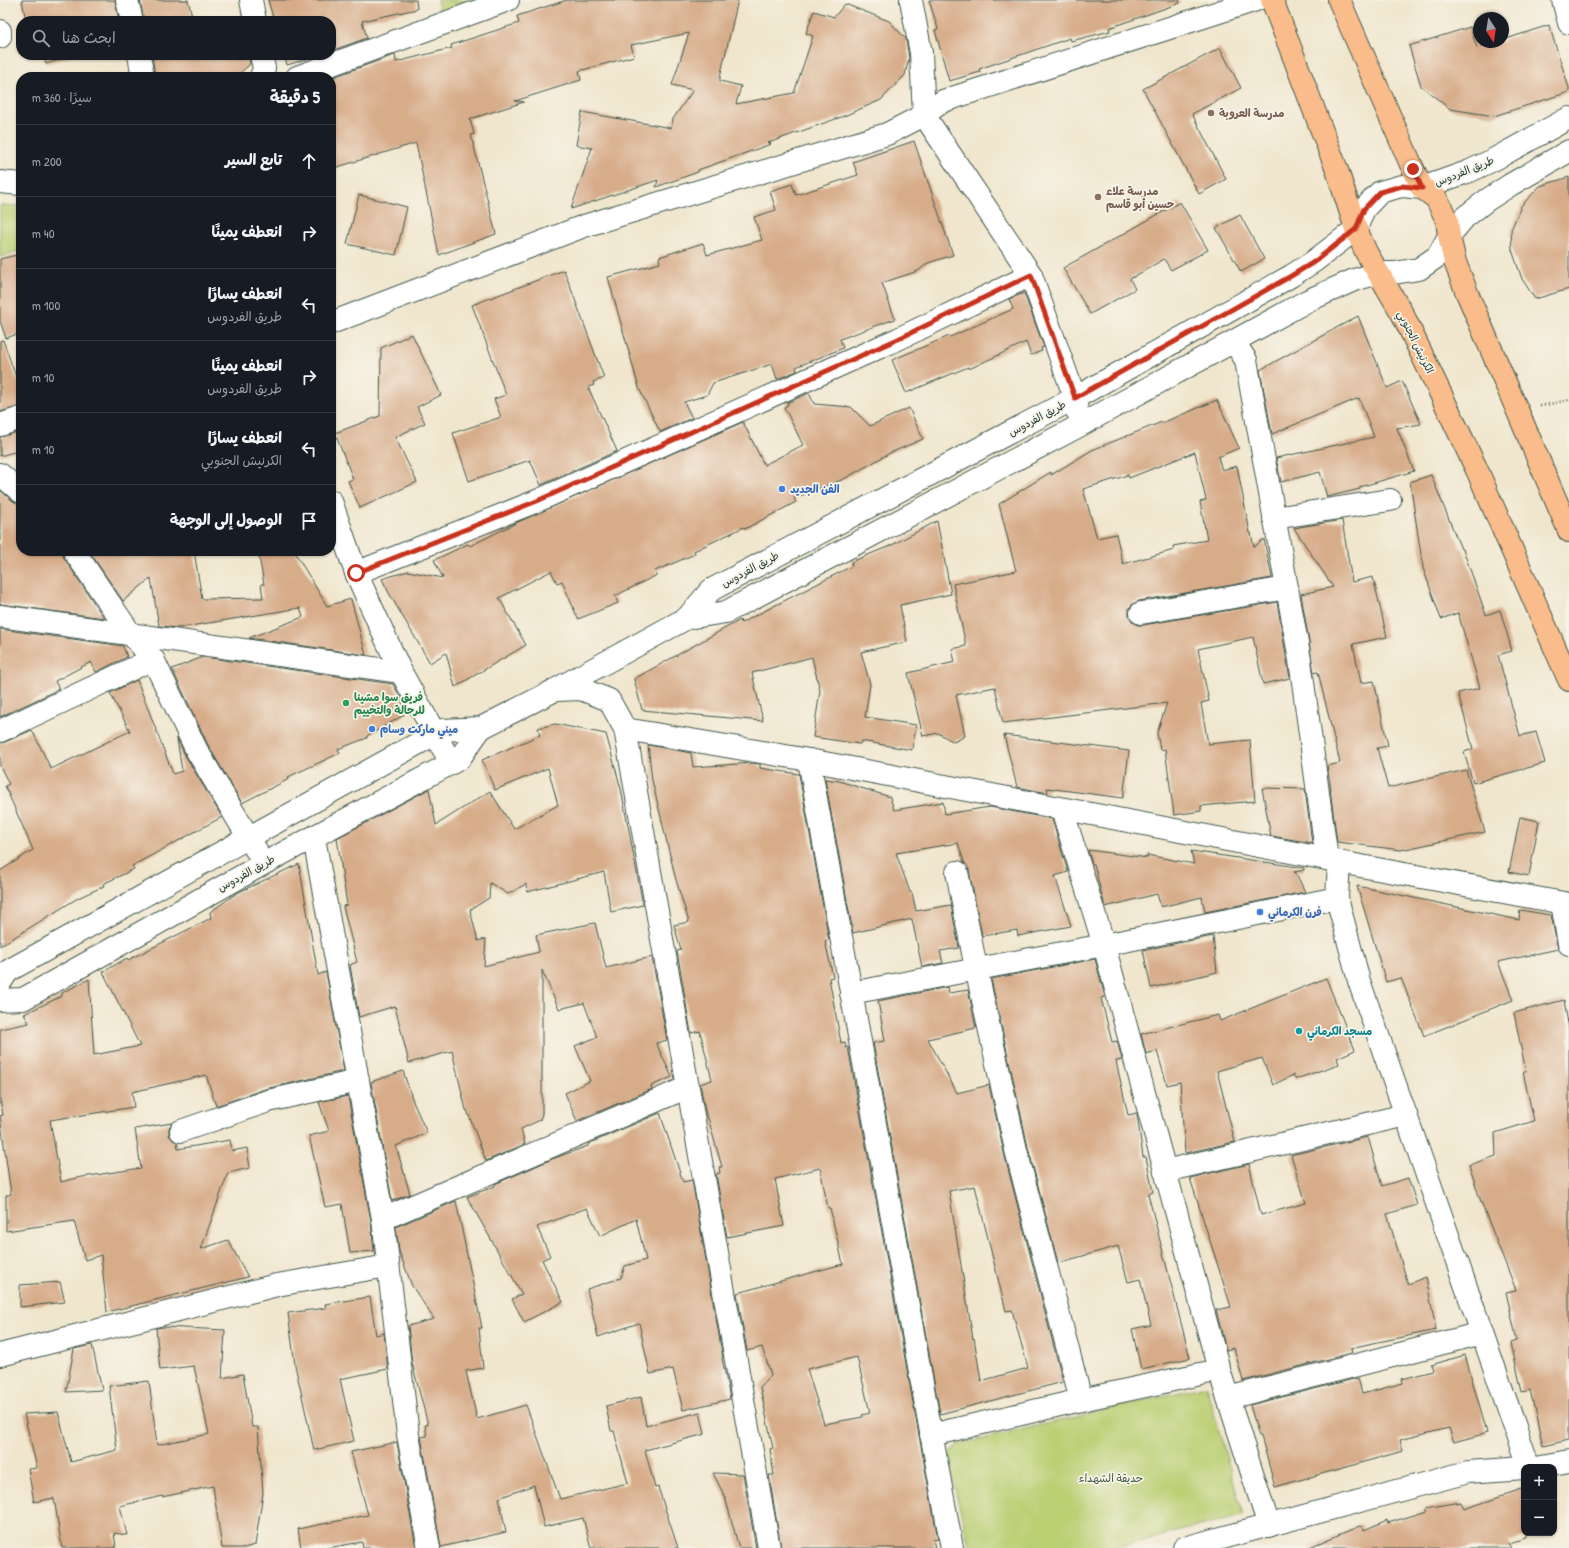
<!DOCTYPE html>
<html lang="ar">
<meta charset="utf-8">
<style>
body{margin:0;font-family:"Patrick Hand","Playpen Sans Arabic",sans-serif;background:#242831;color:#f1f3f6;direction:rtl}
.controls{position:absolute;right:12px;bottom:12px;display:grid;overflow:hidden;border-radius:8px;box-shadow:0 1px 3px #0004}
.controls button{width:36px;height:36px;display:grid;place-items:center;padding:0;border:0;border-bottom:1px solid #363941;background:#171b24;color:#f1f3f6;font:20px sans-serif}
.compass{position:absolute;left:1473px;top:12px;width:36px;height:36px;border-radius:50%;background:#171b24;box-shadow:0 1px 3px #0004;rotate:168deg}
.stop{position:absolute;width:12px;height:12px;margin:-9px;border:3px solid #c8321e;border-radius:50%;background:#fff}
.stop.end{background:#c8321e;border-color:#fff;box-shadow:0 1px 4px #0008}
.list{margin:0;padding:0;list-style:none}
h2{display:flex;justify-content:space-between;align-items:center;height:52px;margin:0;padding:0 16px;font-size:17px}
h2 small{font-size:13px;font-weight:400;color:#9ea1a6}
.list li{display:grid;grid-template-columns:26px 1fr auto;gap:12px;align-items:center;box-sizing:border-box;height:72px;padding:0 16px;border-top:1px solid #363941}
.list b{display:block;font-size:15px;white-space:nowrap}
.list p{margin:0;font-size:13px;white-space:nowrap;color:#9ea1a6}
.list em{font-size:13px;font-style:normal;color:#9ea1a6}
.icon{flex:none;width:22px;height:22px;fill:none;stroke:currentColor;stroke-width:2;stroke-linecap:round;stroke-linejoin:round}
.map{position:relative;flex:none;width:1569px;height:1548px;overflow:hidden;direction:ltr}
.search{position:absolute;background:#171b24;box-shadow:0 1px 3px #0004;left:16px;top:16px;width:320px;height:44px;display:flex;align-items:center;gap:10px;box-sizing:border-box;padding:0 14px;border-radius:16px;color:#9ea1a6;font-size:15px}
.panel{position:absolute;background:#171b24;box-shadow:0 1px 3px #0004;left:16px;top:72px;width:320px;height:484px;border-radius:16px;direction:rtl}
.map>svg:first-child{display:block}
.green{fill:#bbcf73;stroke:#6d8654}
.building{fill:#d7ac89;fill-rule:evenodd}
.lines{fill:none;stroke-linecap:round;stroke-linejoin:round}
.minor-casing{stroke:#3e564b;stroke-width:24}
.major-casing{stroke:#3e564b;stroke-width:24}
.path{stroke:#3e564b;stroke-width:2.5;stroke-dasharray:1 3;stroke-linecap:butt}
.minor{stroke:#fff;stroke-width:22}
.major{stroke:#f9bc8a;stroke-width:22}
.route{stroke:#c8321e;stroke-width:5}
.education-dot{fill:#8d6e63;stroke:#f7f3e8;stroke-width:1.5}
.shop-dot{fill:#3f7fe0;stroke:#f7f3e8;stroke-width:1.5}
.leisure-dot{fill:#2e9e5b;stroke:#f7f3e8;stroke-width:1.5}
.culture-dot{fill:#0f9aa8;stroke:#f7f3e8;stroke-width:1.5}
.labels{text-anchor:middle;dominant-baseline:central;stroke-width:3.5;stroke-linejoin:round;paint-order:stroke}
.education-label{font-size:11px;font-weight:bold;fill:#785e54;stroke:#f7f3e8;text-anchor:start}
.street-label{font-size:11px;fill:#1f3d34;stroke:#f7f3e8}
.shop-label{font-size:11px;font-weight:bold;fill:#366cbe;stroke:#f7f3e8;text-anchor:start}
.leisure-label{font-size:11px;font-weight:bold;fill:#27864d;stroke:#f7f3e8;text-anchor:start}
.culture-label{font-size:11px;font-weight:bold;fill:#0d838f;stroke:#f7f3e8;text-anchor:start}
.park-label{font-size:11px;fill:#3e5a41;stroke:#f7f3e8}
</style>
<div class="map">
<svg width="1569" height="1548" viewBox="0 0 1569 1548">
<rect width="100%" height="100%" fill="#f7f3e8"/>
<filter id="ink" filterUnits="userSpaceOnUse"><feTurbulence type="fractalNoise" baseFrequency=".025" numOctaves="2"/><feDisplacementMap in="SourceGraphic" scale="8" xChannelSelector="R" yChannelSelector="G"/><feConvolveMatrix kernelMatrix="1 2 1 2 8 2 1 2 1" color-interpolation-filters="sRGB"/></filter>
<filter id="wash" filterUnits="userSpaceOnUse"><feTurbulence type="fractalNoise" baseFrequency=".012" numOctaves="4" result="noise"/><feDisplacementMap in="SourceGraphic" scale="16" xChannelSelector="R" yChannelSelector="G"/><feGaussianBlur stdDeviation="0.9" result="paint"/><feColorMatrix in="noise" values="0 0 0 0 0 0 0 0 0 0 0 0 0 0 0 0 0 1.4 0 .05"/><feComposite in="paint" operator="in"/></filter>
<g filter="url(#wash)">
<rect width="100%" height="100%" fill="#f0e6cd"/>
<g class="green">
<polygon points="437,0 487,0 441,17"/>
<polygon points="0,205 21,206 21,250 0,257"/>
<polygon points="1206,1386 1243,1515 1114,1548 970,1548 947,1458 957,1445"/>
</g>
<g id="blocks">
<g class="building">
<polygon points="22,0 115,0 119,21 26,21"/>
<polygon points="140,0 188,0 193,20 144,21"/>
<polygon points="268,0 416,0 417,9 362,21 367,38 331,51 331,21 274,21"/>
<polygon points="567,0 738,0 720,77 720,81 741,86 736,104 794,93 813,36 806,33 814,11 834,17 845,4 889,21 906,39 909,58 905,75 881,100 844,116 768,143 771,144 698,170 698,172 656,187 658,180 571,209 592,148 576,145 582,112 671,128 673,119 693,90 672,85 689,33 631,45 634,56 579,71 581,80 515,101 524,102 470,119 474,134 471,135 496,234 439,255 416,143 331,169 331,78 394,55 395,55 396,62 452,48 451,45 519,23 517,16"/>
<polygon points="929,0 1179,0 1180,3 1109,28 1110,31 1071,41 1070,38 979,69 980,72 949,81 935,30 938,29"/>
<polygon points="1549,25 1569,88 1569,92 1494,116 1450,109 1421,86 1409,46 1470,27 1477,48 1496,42 1503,42 1503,40"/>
<polygon points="1220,48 1241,88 1192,114 1226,179 1199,194 1143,89"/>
<polygon points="43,55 75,55 46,64"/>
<polygon points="152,55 249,55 250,64 236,77 155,77"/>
<polygon points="284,55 320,55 287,65"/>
<polygon points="914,141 953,255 928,263 918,271 882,283 895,319 840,339 843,348 796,367 797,371 777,379 772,364 713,383 707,395 684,402 692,418 660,432 639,388 608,277 660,263 659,257 703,243 707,255 762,240 754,217 776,210 770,191 792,184 796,195 858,175 853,162"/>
<polygon points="1569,177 1569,289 1535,299 1522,279 1512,250 1511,230 1521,206 1540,186"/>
<polygon points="359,195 407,207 396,255 347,244"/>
<polygon points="1180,202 1208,250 1171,270 1164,259 1130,279 1135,289 1090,314 1063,268"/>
<polygon points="1240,215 1264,259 1241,272 1216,228"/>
<polygon points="21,254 21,333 6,338 0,321 0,259"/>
<polygon points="564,270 604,378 593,382 594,385 588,387 617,451 541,485 530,460 469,481 453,433 501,417 494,399 506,395 472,305"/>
<polygon points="1024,293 1044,347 1041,348 1042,351 1031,355 1026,342 969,369 968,367 906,393 892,360 949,336 950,337 1013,309 1009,299"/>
<polygon points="1358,316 1387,388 1402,381 1421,424 1397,428 1414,471 1360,487 1360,489 1327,497 1320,472 1281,482 1276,458 1374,437 1359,398 1272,434 1260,370"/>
<polygon points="412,334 441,395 417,407 425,423 395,437 417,482 360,508 348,481 353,479 335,433 380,416 381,348"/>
<polygon points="3,340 21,391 21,406 0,412 0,341"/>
<polygon points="809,393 814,404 851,407 870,426 909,408 923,439 890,453 844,479 794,498 796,502 745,529 744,527 694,551 695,554 655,571 657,575 615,596 618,603 578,619 562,581 557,583 551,571 499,598 526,645 455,687 446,653 430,663 389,593 382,579 408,571 443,578 434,560 468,544 470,546 518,522 743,422 764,465 803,445 784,407 788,405 787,403"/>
<path d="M1217,400L1239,448L1218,457L1222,470L1237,466L1250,533H1251L1254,547L1264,539L1272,578L1139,601L1133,604L1129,608V615L1132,621L1137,625H1143L1277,602L1290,678L1263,684L1253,637L1198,649L1209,701L1201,703L1208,744L1250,740L1255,801L1201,806V811L1174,815L1165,749L1160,750L1157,733L1167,703L1003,723L995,687L956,695L965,736L954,742L938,733L923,736L908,673L955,662L952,649L966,646L953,584L1016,571L999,504L1051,472V475L1092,450L1162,422V423ZM1195,452L1206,500L1200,502L1207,540L1173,546L1174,550L1123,564L1116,534L1097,538L1083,489L1128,475L1129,478Z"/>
<polygon points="21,431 21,450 0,456 0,437"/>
<polygon points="1431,475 1461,549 1463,549 1486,615 1500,610 1512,651 1498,655 1520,736 1536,732 1545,763 1473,783 1464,752 1473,749 1458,693 1480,688 1458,613 1441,619 1423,568 1410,482"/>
<polygon points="0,490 13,501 21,505 21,551 62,551 64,558 104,618 0,604"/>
<polygon points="1342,520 1352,582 1373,577 1387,637 1353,644 1361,683 1374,681 1388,746 1377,748 1388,788 1466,770 1485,832 1401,850 1337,842 1330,789 1331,789 1327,766 1340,763 1318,672 1314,673 1301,594 1333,587 1294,528"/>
<polygon points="937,521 951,594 900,605 907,642 861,652 870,684 865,717 916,725 912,750 861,741 860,744 813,737 820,691 812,657 752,673 763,721 642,710 634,679 740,620 741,623 852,566 851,562 892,545"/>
<polygon points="89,551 194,551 202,599 263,598 261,584 264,584 258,551 294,551 327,606 351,599 366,655 249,638 303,617 300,608 178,628 159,626 151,578 123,601"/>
<polygon points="0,629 123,646 127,657 96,672 91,662 55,681 59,689 0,717"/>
<polygon points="203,657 393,684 402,700 404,715 367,736 367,738 338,749 340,753 288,777 289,779 242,803 208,745 172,669"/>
<polygon points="137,680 173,774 182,771 177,738 186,757 222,817 132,866 134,869 103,884 104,886 78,898 0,946 0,871 33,850 5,786 9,784 0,766 0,743 5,742 32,730 51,769 130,731 110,693"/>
<polygon points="555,724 606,734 621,789 643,905 611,912 604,872 527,892 526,884 508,894 490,883 489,898 470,910 478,941 486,939 484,966 539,952 536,935 595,923 606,968 652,957 667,1040 656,1043 672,1077 651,1086 652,1089 577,1121 565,1093 590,1081 575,1046 597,1037 584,1003 559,1009 542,970 542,1114 540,1120 521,1129 525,1144 486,1161 467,1110 466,1110 452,1051 409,1063 395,1006 359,1017 350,965 357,962 343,906 347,905 337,838 429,789 436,825 490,791 514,829 558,805 548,768 495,790 482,760 540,735 538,728"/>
<polygon points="1004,735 1129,751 1123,798 1047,788 1048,793 1017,787"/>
<path d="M648,745L691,753L693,767L753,763L760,764V768L799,774L829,940L825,941L833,977L829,978L841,1043L845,1042L846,1048L848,1047L938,1539L933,1540L935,1548H781L769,1475H774L770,1449L773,1448L760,1387L771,1375L762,1347L747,1351L737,1293L843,1264L830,1208H828L820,1168L775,1179L784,1226L727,1237L716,1174L720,1173L719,1167H722L708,1118H707L705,1110L700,1084L712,1080L700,1031L691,1033L677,951L681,950L674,925L689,922L676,880L652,780ZM857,1357L870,1413L862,1415L863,1417L824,1424L807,1369Z"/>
<polygon points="825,779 839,781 890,797 894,810 943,802 945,814 990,807 1052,819 1068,872 1055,876 1071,926 1018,936 1017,930 982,936 969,870 964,862 958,843 896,853 910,892 912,893 916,911 951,905 959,948 940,951 943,963 922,967 912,919 853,933"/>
<polygon points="1262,788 1305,789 1312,843 1271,836"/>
<polygon points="1520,817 1539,821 1529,876 1509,872"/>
<polygon points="1088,850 1148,858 1147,855 1194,864 1191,851 1304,868 1304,870 1294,872 1296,873 1305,892 1205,912 1202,897 1161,907 1157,894 1105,907 1094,864 1092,864"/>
<polygon points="299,864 318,975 326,972 344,1071 265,1089 216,1106 206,1075 132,1092 134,1107 50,1120 61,1182 76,1178 141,1168 135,1129 172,1123 169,1128 169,1135 173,1140 177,1142 178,1149 230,1140 232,1151 247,1148 250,1168 228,1173 201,1249 228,1240 248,1277 107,1312 101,1255 85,1260 74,1221 6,1231 6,1196 11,1194 0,1116 3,1115 0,1100 0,1029 29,1023 24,1014 62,996 62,993 89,979 94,1055 140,1046 103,972 127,958 128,960 211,918 210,912 237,893"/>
<polygon points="1357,886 1519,920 1520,910 1551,915 1558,949 1498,962 1513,1000 1424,1036 1401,978 1386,982"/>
<polygon points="1213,936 1217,972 1151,988 1143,950"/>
<polygon points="1095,959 1105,997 1101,998 1112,1042 1117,1041 1122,1060 1116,1061 1128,1115 1137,1113 1137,1114 1143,1157 1146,1157 1153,1192 1148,1194 1190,1358 1141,1369 1132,1329 1151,1325 1140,1279 1128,1282 1118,1246 1058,1263 1028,1147 991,979"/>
<polygon points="1326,978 1355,1050 1337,1058 1339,1064 1296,1079 1293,1075 1273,1085 1262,1058 1217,1071 1235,1142 1185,1153 1180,1082 1167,1085 1157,1051 1146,1054 1141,1034 1218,1015 1220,1021"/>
<path d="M948,987L949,993L968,990L976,1028L928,1039L957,1093L989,1085L1004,1153L1063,1382L940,1414L873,1043L885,1041L878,1001ZM975,1186L1006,1311L1012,1310L1028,1368L981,1381L974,1338L973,1339L949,1191Z"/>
<polygon points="1564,1000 1569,1029 1569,1440 1543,1446 1530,1390 1522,1392 1511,1343 1517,1341 1506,1292 1516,1290 1481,1202 1469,1165 1496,1156 1495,1133 1534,1121 1523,1072 1526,1072 1514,1013"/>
<polygon points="403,1071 414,1104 427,1133 396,1146 410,1194 392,1201 371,1082"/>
<polygon points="348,1096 371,1221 374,1251 350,1253 342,1204 325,1207 309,1136 329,1131 319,1102"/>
<polygon points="660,1113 683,1182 692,1180 723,1358 722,1358 730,1399 683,1410 673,1369 650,1374 639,1323 598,1337 587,1289 621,1278 625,1266 646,1260 636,1219 600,1236 587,1208 537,1227 550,1256 542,1260 563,1302 524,1322 512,1299 522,1294 467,1197 495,1186 495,1184 552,1159 588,1146 588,1144"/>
<polygon points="1368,1137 1382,1186 1408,1178 1417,1205 1387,1214 1408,1284 1426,1277 1436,1330 1359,1346 1351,1349 1352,1353 1243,1381 1234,1348 1226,1350 1216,1310 1231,1307 1190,1178 1249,1164 1261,1215 1306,1203 1291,1155"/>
<polygon points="456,1201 482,1328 479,1328 483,1368 466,1371 477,1419 526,1405 560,1499 628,1483 614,1431 611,1431 606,1406 641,1397 646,1426 700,1412 705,1434 645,1450 655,1488 658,1487 678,1548 591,1548 583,1518 544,1527 534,1485 499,1498 506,1532 441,1547 421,1437 427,1436 425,1425 428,1425 412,1363 408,1326 434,1319 412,1286 399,1251 396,1227"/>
<polygon points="60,1282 65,1302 20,1307 20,1285"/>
<polygon points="370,1297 376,1335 384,1333 388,1369 340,1379 354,1441 314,1450 295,1365 288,1313 326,1308 325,1304"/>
<polygon points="163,1327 225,1330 222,1378 243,1374 252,1427 258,1427 263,1493 255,1545 244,1548 222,1548 213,1486 162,1497 162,1496 120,1506 127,1535 114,1533 116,1548 62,1548 54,1498 34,1502 28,1469 37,1468 24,1414 58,1412 71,1462 117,1450 109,1386 149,1381 157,1445 209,1434 194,1366 160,1370 156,1328"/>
<polygon points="92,1345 102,1390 66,1392 74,1349"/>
<polygon points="1465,1355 1487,1433 1454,1442 1449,1428 1400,1440 1403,1451 1275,1487 1261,1436 1259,1436 1250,1405 1358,1378 1362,1394 1403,1383 1402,1379 1433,1371 1431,1365"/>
<polygon points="397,1442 416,1548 363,1548 362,1542 327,1548 301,1548 298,1529 368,1515 351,1452"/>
<polygon points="713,1473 743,1474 756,1548 739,1548 725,1497"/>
<polygon points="1524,1488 1524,1537 1509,1542 1512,1548 1307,1548 1362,1525 1364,1530 1387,1520 1388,1523 1427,1511 1425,1508 1461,1502 1464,1508"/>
</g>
</g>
</g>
<g filter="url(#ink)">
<use href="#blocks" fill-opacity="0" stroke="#3e564b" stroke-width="1"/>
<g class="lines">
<g class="minor-casing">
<g id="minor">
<polyline points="127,0 132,21"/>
<polyline points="251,0 255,21"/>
<polyline points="1563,0 1569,23"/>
<polyline points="0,31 0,37"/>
<polyline points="139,55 143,77"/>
<polyline points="261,77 264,68 261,55"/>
<polyline points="297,77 508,0"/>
<polyline points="0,182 21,184"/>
<polyline points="331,323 584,226 887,134 924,115 921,53 911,0"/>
<polyline points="1234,342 1246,360 1300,660 1327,859"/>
<polyline points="1077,411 1075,398 1031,275 924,115 943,101 1256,0"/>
<polyline points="0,425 21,418"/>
<polyline points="0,474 21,492"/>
<polyline points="331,501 356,573 401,672 451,763"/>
<polyline points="1274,518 1390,500"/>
<polyline points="74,551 130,633 153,659 197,751 256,850"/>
<polyline points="356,573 537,501 898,339 1031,275"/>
<polyline points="1141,613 1287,588"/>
<polyline points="0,616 401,672"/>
<polyline points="687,618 711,590 1075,398 1291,276 1313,262 1356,229 1364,209 1380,192 1402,186 1422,188 1470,171 1493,160 1569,118"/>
<polyline points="557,690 581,689 609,700 625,729 769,1548"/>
<polyline points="625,729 809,760 1327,859 1339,862 1569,904"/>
<polyline points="0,731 153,659"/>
<polyline points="809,760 952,1548"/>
<polyline points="1062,809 1104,945 1219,1370 1269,1526"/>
<polyline points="314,838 383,1219 408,1435 429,1548"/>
<polyline points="1339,862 1337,898 1359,981 1529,1467"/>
<polyline points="957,872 976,968 1016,1150 1081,1400 1219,1370"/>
<polyline points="1562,903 1569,944"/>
<polyline points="0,983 8,971 435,734 443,730 481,728 555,690 687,618 726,612 1079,426 1307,301 1354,280 1379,273 1394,273 1419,269 1438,256 1449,236 1465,217 1487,200 1510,185 1569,151"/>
<polyline points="851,993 1104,945 1337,898"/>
<polyline points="0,1000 23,999 263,864 459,759 481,728"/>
<polyline points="181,1131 268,1101 358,1081"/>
<polyline points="1165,1171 1406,1115"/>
<polyline points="383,1219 688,1087"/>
<polyline points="0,1355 277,1285 388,1266"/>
<polyline points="1228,1398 1482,1333"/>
<polyline points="931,1435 1081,1400"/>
<polyline points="1536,1467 1569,1461"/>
<polyline points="1184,1548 1468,1472 1524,1468"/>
</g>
</g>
<g class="major-casing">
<g id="major">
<polyline points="1272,0 1337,170 1356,229 1366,252 1403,315 1477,470 1569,680"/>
<polyline points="1339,0 1413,169 1422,188 1436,198 1447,220 1449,236 1455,262 1467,293 1569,531"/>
</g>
</g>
<polyline class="path" points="1540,406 1569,400"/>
<use href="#minor" class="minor"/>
<use href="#major" class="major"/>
</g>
</g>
<g class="lines" filter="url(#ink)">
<polyline class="route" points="356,573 537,501 898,339 1031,275 1075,398 1291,276 1314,262 1356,229 1364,209 1380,192 1402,186 1422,188 1413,169"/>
</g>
<g class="education-dot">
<circle cx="1211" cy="113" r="4"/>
<circle cx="1098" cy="197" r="4"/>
</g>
<g class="shop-dot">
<circle cx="782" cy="489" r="4"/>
<circle cx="372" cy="729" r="4"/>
<circle cx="1260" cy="912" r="4"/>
</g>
<circle class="leisure-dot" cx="346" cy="703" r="4"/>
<circle class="culture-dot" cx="1299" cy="1031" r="4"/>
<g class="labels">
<g class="education-label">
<text x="1219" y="113">مدرسة العروبة</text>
<text x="1106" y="191">مدرسة علاء<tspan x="1106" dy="13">حسين أبو قاسم</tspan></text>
</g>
<g class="street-label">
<text transform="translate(1464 171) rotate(-22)">طريق الفردوس</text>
<text transform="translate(1416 342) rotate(64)">الكرنيش الجنوبي</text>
<text transform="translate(1037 418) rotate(-28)">طريق الفردوس</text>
<text transform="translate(750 569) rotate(-28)">طريق الفردوس</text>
<text transform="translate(246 873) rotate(-29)">طريق الفردوس</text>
</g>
<g class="shop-label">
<text x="790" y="489">الفن الجديد</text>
<text x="380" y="729">ميني ماركت وسام</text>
<text x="1268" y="912">فرن الكرماني</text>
</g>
<g class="leisure-label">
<text x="354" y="697">فريق سوا مشينا<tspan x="354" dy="13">للرحالة والتخييم</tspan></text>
</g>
<g class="culture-label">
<text x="1307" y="1031">مسجد الكرماني</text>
</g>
<g class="park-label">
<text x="1111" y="1478">حديقة الشهداء</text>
</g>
</g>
</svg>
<div class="controls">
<button>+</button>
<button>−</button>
</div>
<svg class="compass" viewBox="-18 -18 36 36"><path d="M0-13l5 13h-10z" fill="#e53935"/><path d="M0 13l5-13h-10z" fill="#9ea1a6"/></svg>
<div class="stop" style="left:356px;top:573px"></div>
<div class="stop end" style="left:1413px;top:169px"></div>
<div class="search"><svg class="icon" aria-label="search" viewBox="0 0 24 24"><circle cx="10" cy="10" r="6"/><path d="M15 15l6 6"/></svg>ابحث هنا</div>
<section class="panel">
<h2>5 دقيقة<small>سيرًا · 360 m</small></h2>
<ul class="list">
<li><svg class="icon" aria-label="ahead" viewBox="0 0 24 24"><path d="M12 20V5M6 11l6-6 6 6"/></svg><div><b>تابع السير</b></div><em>200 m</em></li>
<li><svg class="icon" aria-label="right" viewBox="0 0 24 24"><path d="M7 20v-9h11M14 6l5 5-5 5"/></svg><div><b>انعطف يمينًا</b></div><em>40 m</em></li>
<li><svg class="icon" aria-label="left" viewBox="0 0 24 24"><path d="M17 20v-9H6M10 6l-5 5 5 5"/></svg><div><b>انعطف يسارًا</b><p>طريق الفردوس</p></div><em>100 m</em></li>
<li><svg class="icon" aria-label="right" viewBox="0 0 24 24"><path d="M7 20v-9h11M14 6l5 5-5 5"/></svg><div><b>انعطف يمينًا</b><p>طريق الفردوس</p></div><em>10 m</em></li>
<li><svg class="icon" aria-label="left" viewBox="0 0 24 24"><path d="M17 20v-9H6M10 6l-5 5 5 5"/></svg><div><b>انعطف يسارًا</b><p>الكرنيش الجنوبي</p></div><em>10 m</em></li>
<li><svg class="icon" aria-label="arrive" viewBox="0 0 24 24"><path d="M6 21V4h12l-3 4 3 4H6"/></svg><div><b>الوصول إلى الوجهة</b></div></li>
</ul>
</section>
</div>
